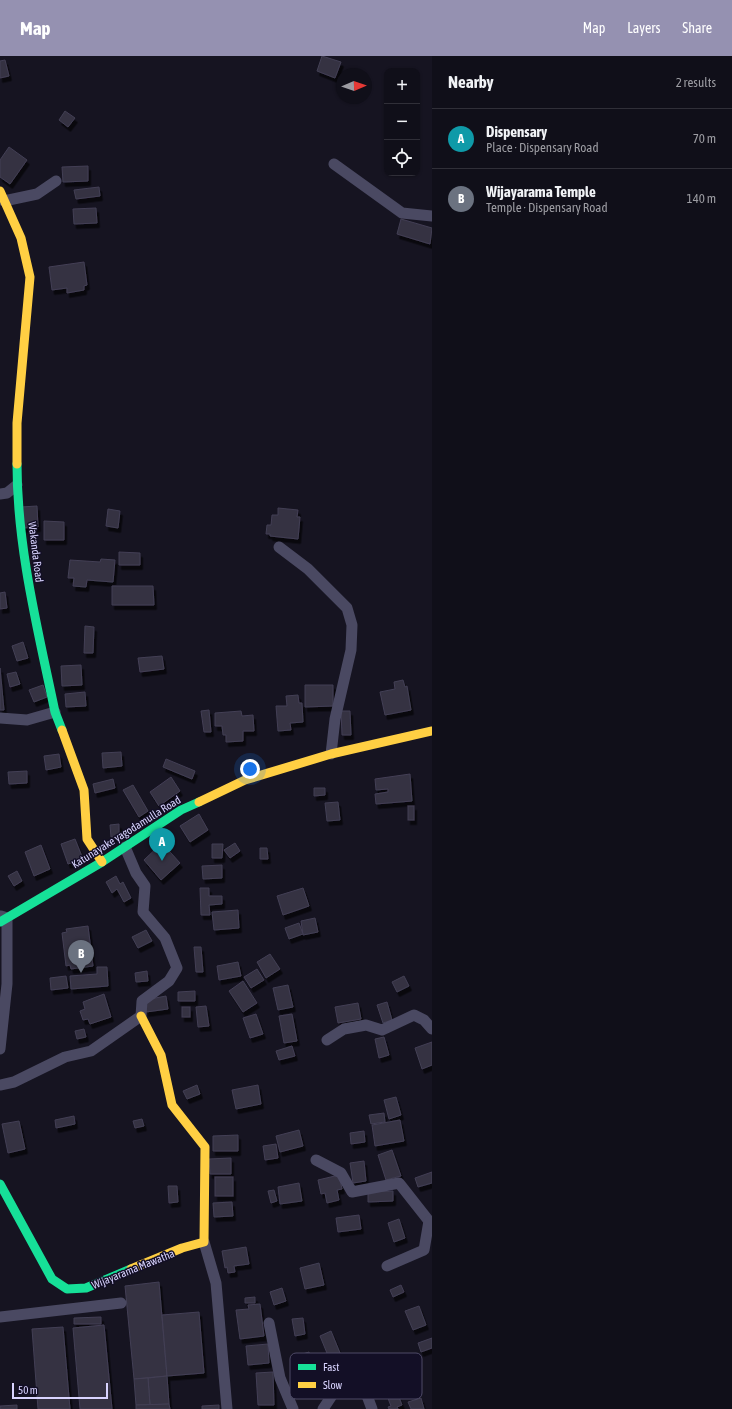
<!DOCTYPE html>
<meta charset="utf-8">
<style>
body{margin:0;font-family:"Asap Condensed",sans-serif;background:#1e1d26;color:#f1f3f6}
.controls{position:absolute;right:12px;top:12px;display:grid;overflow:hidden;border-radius:8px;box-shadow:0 1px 3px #0004}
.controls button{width:36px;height:36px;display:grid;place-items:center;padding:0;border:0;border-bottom:1px solid #302f38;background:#100f19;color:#f1f3f6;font:20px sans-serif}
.compass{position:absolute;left:336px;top:12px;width:36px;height:36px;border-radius:50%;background:#100f19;box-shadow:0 1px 3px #0004;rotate:88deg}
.scale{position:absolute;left:12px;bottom:10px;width:96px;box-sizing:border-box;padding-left:4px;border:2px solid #d9d4ff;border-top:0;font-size:11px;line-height:14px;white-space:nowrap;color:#d9d4ff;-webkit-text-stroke:3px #130f26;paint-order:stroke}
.you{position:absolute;left:250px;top:713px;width:14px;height:14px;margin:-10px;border:3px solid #fff;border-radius:50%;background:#1a73e8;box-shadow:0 0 0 6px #1a73e833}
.badge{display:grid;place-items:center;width:26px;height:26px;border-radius:50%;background:#9591b1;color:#fff;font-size:13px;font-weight:700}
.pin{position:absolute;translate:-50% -33px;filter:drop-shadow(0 1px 2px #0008)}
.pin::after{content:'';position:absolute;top:21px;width:14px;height:12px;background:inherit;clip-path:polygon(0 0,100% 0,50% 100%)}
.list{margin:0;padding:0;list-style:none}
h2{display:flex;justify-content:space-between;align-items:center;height:52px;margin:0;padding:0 16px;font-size:17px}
h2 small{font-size:13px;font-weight:400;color:#9c9ca2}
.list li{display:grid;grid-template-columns:26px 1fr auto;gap:12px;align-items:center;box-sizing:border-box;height:60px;padding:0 16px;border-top:1px solid #302f38}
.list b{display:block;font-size:15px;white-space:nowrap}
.list p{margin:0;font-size:13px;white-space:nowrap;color:#9c9ca2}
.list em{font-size:13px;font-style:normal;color:#9c9ca2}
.icon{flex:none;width:22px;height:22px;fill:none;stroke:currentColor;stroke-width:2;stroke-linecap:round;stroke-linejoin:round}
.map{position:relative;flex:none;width:432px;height:1353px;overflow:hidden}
header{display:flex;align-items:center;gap:24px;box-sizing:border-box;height:56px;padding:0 20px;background:#9591b1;color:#fff}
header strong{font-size:19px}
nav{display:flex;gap:22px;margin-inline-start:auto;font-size:14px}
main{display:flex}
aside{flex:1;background:#100f19}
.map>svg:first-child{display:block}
.building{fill:#343243;stroke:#433f54;filter:url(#shadow)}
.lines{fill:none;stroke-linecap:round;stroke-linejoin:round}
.street{stroke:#4a4962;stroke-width:11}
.fast{stroke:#16e098;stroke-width:9}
.slow{stroke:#ffcf43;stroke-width:9}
.labels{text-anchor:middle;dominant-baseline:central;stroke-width:3;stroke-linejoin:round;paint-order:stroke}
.street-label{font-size:11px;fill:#d9d4ff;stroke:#130f26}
.key{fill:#130f26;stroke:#4e4a67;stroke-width:1}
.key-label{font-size:11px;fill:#d9d4ff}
</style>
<header>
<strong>Map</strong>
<nav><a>Map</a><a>Layers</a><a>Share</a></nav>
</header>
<main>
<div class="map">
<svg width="432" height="1353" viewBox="0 0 432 1353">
<defs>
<filter id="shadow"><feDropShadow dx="2.5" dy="4.5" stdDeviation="0" flood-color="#0009"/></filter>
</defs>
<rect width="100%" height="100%" fill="#161421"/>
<g class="building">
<polygon points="322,0 341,6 335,22 317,15"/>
<polygon points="5,4 9,20 0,22 0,5"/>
<polygon points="65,55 75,62 68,71 59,64"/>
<polygon points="9,91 27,104 10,128 0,121 0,104"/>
<polygon points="88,110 88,125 63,126 62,111"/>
<polygon points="99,131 100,140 76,143 74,134"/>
<polygon points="96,152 97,167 74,168 73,153"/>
<polygon points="401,163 432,172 430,188 397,178"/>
<polygon points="84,206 87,229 84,230 84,234 67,237 67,232 52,234 49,211"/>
<polygon points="37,450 38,471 23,472 21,451"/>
<polygon points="278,452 298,454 297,461 300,461 298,483 270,480 270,478 266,478 267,469 271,469 272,459 278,459"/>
<polygon points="108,453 120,455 118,472 106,470"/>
<polygon points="44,465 64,466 64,484 44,484"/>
<polygon points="119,496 140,497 140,509 119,509"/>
<polygon points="101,503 115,504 113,526 87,524 86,531 73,530 74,522 68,522 70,504 100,506"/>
<polygon points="112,530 153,530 154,549 112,549"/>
<polygon points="5,536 7,552 0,553 0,537"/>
<polygon points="85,570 94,571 93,597 84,597"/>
<polygon points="23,586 28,602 17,605 12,590"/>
<polygon points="162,600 164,613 140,616 138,602"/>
<polygon points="81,609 82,629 62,630 61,610"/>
<polygon points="0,612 4,654 0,654"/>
<polygon points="16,616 20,628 10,631 7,618"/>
<polygon points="403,624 405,631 407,630 411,654 385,659 380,636 395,633 394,626"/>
<polygon points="43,629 47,641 34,646 29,634"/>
<polygon points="305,629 333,629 333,650 305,651"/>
<polygon points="85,636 86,650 66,651 65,638"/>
<polygon points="298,639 299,647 302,647 303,666 290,667 291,674 278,675 276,650 287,650 286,640"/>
<polygon points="209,654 211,676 204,676 201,655"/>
<polygon points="241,655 242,660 253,659 254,675 243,675 243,685 226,686 226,679 223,679 222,670 215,670 215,657"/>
<polygon points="341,655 350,655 351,679 342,679"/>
<polygon points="121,696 122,710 103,712 102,697"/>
<polygon points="59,698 61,711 46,714 44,700"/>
<polygon points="166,703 195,715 192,723 163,711"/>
<polygon points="27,715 27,727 9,728 8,716"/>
<polygon points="410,718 412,745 376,748 375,738 388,736 388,733 376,734 375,723"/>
<polygon points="171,721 180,735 159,750 150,736"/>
<polygon points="113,723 115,732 95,737 93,728"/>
<polygon points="133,729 148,755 139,761 123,734"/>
<polygon points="314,732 325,732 325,739 314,740"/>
<polygon points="338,746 340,764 327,765 325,747"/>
<rect x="408" y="750" width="6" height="14"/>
<polygon points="199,758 208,774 190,786 180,770"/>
<polygon points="119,768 119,780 111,781 110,769"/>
<polygon points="75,783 83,803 68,808 61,788"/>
<polygon points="162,787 180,807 161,824 144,804"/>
<polygon points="235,787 240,795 230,802 224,794"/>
<polygon points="212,788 223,788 222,802 212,802"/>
<polygon points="41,789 50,813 34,820 25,796"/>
<polygon points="260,792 267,792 268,803 260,803"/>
<polygon points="222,809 222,822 203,823 202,810"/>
<polygon points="17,815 22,825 14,830 8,820"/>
<polygon points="116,820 120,828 123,826 131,842 124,846 117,833 112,837 106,826"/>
<polygon points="200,832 209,832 209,840 222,840 222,848 209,849 210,859 201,859"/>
<polygon points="303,832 309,850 283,859 277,840"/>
<polygon points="238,854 239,872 214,874 212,856"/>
<polygon points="315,862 318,876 303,879 301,865"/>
<polygon points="299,867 303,878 289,883 285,872"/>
<polygon points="88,870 93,910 71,913 70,909 66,910 62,877 67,876 66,873"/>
<polygon points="146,874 152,885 138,892 132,881"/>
<polygon points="194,891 201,891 203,916 196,916"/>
<polygon points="270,898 280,913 266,922 257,906"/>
<polygon points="238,906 241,920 219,924 217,910"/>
<polygon points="97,911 107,911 108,930 71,933 70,920 97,918"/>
<polygon points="257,913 264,924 251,932 244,921"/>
<polygon points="147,915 148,925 136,926 135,917"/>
<polygon points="66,920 68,932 51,934 50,922"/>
<polygon points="404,920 409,930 397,936 392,926"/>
<polygon points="243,925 257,947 243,956 229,935"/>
<polygon points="288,929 293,951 278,954 273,932"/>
<polygon points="195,935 195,945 178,945 178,936"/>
<polygon points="104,938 111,961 90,968 88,963 83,964 80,955 85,953 83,946"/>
<polygon points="166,940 168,953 146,956 145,944"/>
<polygon points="387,946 392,964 383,967 377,949"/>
<polygon points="358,947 361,963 338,967 335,951"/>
<polygon points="206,950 209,970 198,971 196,951"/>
<rect x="182" y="951" width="8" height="10"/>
<polygon points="256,958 263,978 250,982 243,962"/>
<polygon points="292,958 297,985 284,987 279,960"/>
<polygon points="84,973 86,981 77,983 75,975"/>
<polygon points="384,981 389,999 379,1002 375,983"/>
<polygon points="432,986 432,1009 422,1013 415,992"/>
<polygon points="292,990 295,1000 279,1004 276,995"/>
<polygon points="197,1029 200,1038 187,1043 183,1035"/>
<polygon points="258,1029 261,1048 236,1053 232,1034"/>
<polygon points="396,1041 401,1059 389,1063 384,1044"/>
<polygon points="384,1057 385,1066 371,1068 369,1059"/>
<polygon points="74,1060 75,1068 56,1072 55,1064"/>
<polygon points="142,1063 144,1070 135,1072 133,1065"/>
<polygon points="400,1064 404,1085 375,1090 372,1069"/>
<polygon points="19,1065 25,1093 8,1097 2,1068"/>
<polygon points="299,1074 303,1090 280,1096 276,1080"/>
<polygon points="364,1075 365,1086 351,1088 350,1077"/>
<polygon points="238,1079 238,1095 213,1095 213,1080"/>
<polygon points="276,1088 278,1102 265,1104 263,1090"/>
<polygon points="392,1094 401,1120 386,1124 378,1099"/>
<polygon points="231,1102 231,1118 210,1118 209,1103"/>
<polygon points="364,1105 366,1125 353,1127 350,1107"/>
<polygon points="432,1116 432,1127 418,1131 415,1122"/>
<polygon points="339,1119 342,1133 337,1134 339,1144 327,1147 325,1137 321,1138 318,1124"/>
<rect x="215" y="1121" width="18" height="19"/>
<polygon points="299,1127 302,1145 280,1148 278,1131"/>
<polygon points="168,1130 177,1130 178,1146 169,1147"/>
<polygon points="274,1134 277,1145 271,1147 268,1135"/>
<polygon points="393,1135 393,1145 368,1146 368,1136"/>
<polygon points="232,1146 233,1160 214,1161 213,1147"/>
<polygon points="359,1159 361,1173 338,1176 336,1162"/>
<polygon points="399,1163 405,1182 394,1186 388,1167"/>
<polygon points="246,1191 249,1208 234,1210 235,1216 228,1217 227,1211 225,1212 222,1195"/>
<polygon points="319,1207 324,1229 305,1233 300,1212"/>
<polygon points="159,1226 167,1320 134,1323 125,1230"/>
<polygon points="401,1229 404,1236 393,1241 390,1234"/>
<polygon points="282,1232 286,1245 274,1249 270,1236"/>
<polygon points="255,1241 255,1247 245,1247 245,1242"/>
<polygon points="260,1248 264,1280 240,1283 236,1254 249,1253 248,1249"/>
<polygon points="419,1250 426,1269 413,1274 405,1255"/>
<polygon points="199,1256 204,1317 167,1320 162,1259"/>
<polygon points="101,1261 101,1268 74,1268 74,1262"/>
<polygon points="303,1262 305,1278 295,1280 292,1263"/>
<polygon points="104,1269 112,1353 80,1353 73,1272"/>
<polygon points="63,1271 70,1353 38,1353 32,1273"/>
<polygon points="331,1275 340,1297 329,1302 320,1280"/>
<polygon points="432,1282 432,1292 421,1296 418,1287"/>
<polygon points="268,1288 269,1307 248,1309 246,1290"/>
<polygon points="309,1296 313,1310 301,1314 296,1300"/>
<polygon points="273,1316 274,1349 258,1349 256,1317"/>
<polygon points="167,1320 169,1348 150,1349 148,1322"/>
<polygon points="148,1322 150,1349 136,1349 134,1323"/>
<polygon points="392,1323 402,1349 397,1351 398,1353 389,1353 388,1351 391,1350 382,1327"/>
<polygon points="421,1342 424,1353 411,1353 408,1346"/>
<polygon points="169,1348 170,1353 136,1353 136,1349"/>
<polygon points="17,1349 17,1353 0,1353 0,1350"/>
<polygon points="219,1349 219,1353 202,1353 202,1350"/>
</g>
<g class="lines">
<g class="street">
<polyline points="334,108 402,157 432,160"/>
<polyline points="4,145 37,138 56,125"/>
<polyline points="0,438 7,437 17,429"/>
<polyline points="279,491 308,513 347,552 352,569 351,594 335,663 331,698"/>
<polyline points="0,662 27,664 55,656"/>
<polyline points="327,984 344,973 366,969 382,974 414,959 424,964 432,973"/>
<polyline points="0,993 7,928 7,862 1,860"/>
<polyline points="0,1029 14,1026 65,1001 91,995 141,960 142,945 169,925 177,912 165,882 143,856 145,830 136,817 125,791"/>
<polyline points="316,1104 341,1117 352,1136 399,1127 429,1165 432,1166"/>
<polyline points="204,1186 216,1227 227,1353"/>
<polyline points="387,1210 424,1194 429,1165"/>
<polyline points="0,1261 121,1247"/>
<polyline points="269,1267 280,1322 293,1353"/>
<polyline points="323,1353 333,1338 360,1321 372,1353"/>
</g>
<g class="fast">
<path d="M17,408C17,492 38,574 55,656L62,674"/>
<polyline points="0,866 102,806 181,754 199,746"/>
<polyline points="0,1128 52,1223 67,1233 86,1232 131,1213"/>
</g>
<g class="slow">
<polyline points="0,135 21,182 30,221 17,367 17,408"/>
<polyline points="62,674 84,734 87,783 102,806"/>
<polyline points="199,746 245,724 331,698 432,675"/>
<polyline points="131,1213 182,1192 204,1186 205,1091 172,1049 161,999 141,960"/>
</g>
</g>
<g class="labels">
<g class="street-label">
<text transform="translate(36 496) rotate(83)">Wakanda Road</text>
<text transform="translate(126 776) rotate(-32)">Katunayake yagodamulla Road</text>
<text transform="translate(133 1213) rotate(-22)">Wijayarama Mawatha</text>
</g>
</g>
<rect x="290" y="1297" width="132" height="46" rx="6" class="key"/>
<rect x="298" y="1308" width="18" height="6" fill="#16e098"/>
<rect x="298" y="1326" width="18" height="6" fill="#ffcf43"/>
<g class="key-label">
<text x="323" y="1315">Fast</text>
<text x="323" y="1333">Slow</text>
</g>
</svg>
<div class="controls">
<button>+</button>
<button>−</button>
<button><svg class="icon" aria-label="locate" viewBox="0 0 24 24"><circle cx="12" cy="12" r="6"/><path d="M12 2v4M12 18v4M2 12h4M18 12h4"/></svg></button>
</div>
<svg class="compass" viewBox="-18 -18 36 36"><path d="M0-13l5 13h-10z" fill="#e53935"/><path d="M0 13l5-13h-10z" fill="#9c9ca2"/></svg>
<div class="scale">50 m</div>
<div class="you"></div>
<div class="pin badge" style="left:162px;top:805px;background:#0f9aa8">A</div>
<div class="pin badge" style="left:81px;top:917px;background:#6b7280">B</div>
</div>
<aside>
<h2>Nearby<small>2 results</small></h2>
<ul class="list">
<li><span class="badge" style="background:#0f9aa8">A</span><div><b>Dispensary</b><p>Place · Dispensary Road</p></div><em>70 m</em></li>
<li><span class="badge" style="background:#6b7280">B</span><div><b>Wijayarama Temple</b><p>Temple · Dispensary Road</p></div><em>140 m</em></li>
</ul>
</aside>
</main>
